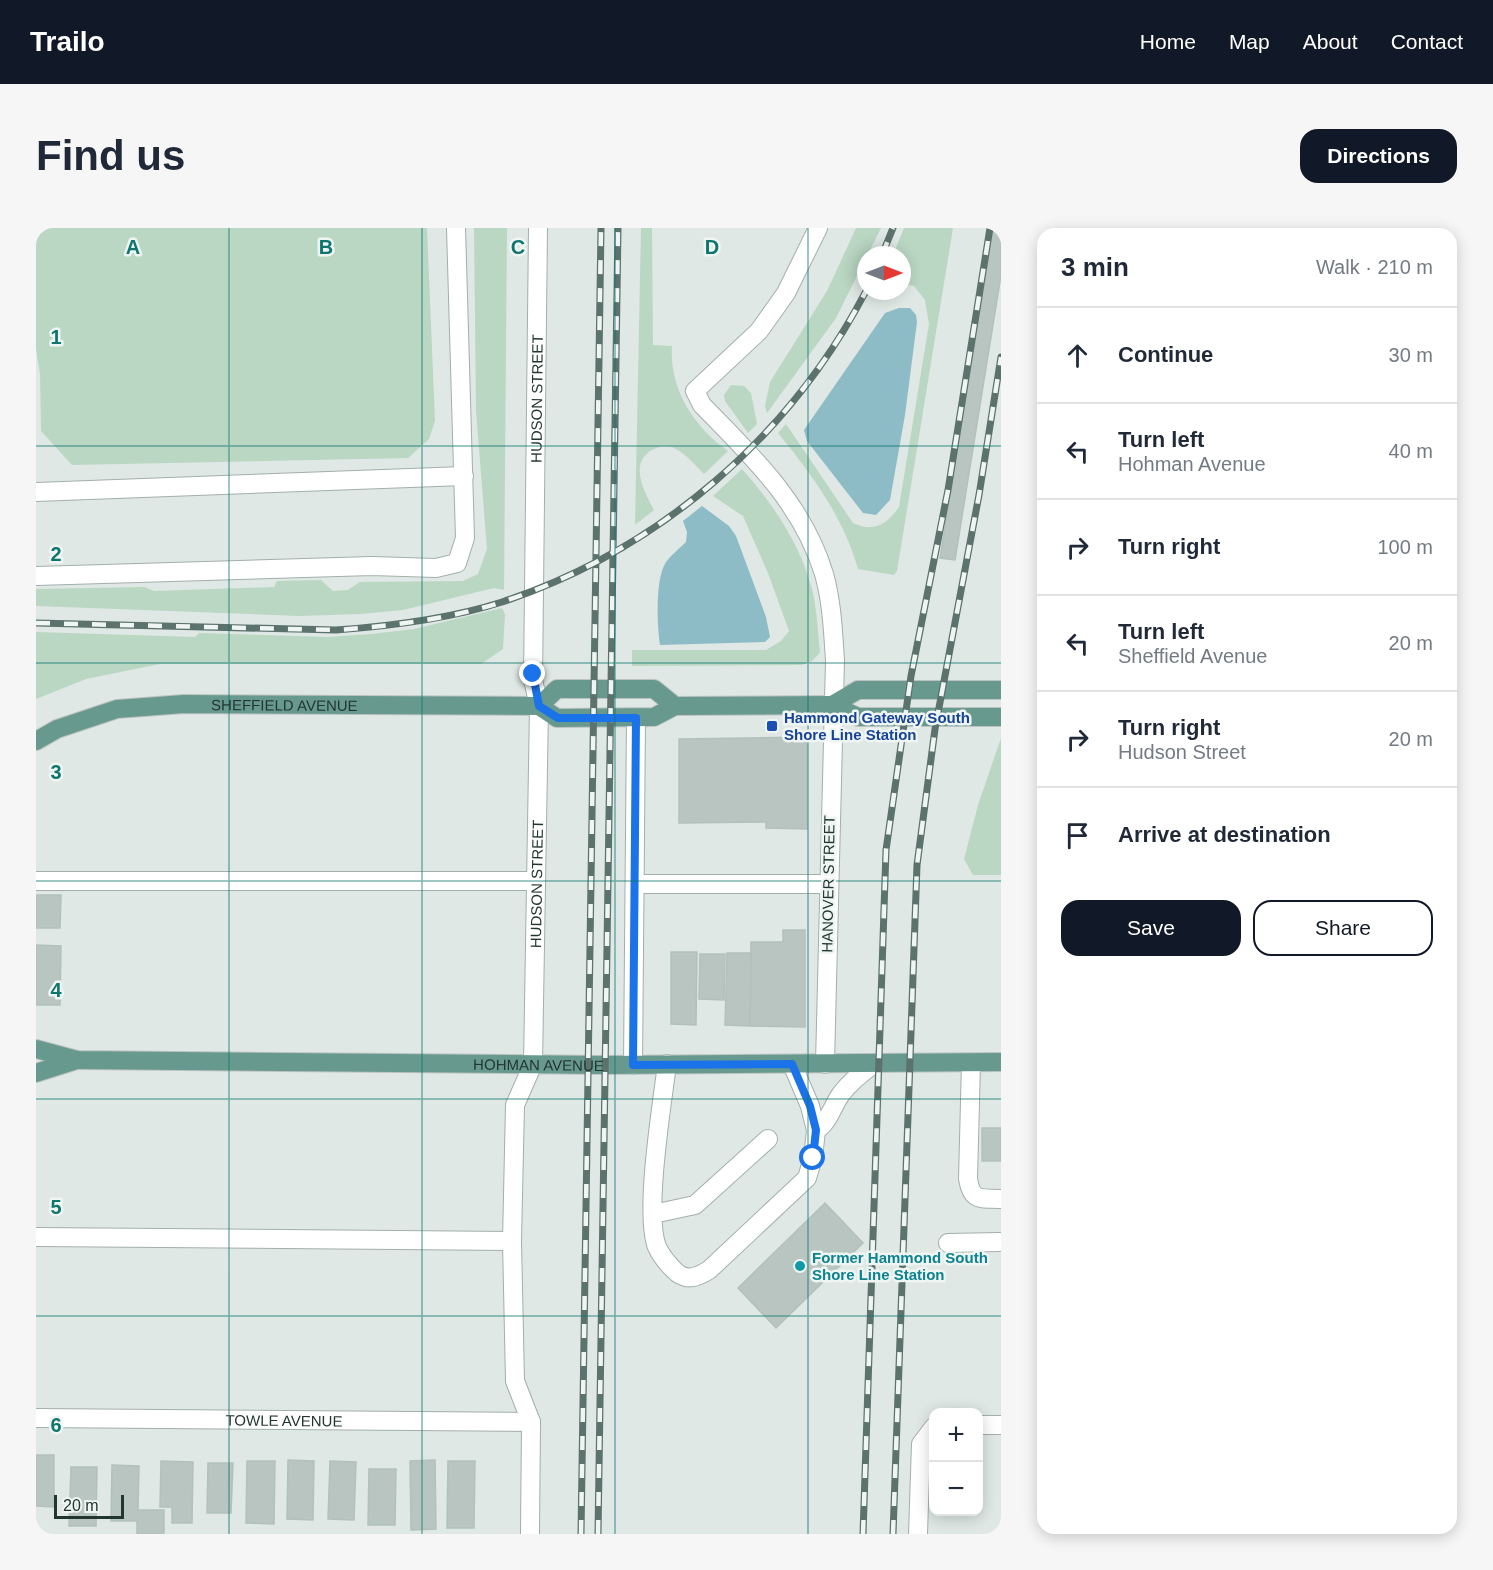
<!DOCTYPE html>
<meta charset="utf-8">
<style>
body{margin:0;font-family:Arial,sans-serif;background:#f6f6f7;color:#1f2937}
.controls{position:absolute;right:18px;bottom:18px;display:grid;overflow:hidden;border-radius:12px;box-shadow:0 3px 15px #0003}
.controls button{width:54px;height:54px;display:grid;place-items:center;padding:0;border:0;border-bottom:2px solid #e0e1e3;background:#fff;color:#1f2937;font:30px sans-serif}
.compass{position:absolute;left:821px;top:18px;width:54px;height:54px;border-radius:50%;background:#fff;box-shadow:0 3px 15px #0003;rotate:90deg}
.scale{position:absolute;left:18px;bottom:15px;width:70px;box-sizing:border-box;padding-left:6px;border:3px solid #223631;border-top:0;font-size:16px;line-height:21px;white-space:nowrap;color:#223631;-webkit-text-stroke:4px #eff5f2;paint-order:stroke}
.stop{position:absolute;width:18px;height:18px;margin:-14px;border:4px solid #1a73e8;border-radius:50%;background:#fff}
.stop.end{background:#1a73e8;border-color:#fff;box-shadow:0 2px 6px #0008}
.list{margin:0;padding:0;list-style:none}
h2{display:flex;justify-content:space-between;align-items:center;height:78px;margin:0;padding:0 24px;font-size:26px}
h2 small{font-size:20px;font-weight:400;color:#747a83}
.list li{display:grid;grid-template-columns:39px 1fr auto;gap:18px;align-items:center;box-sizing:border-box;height:96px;padding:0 24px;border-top:2px solid #e0e1e3}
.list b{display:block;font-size:22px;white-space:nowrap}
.list p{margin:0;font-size:20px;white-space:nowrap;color:#747a83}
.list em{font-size:20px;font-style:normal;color:#747a83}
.actions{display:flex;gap:12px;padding:18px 24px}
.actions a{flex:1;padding:14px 0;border:2px solid #111827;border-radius:18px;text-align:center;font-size:21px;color:#111827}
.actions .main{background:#111827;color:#fff}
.icon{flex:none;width:33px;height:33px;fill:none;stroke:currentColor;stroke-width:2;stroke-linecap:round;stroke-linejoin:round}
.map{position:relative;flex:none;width:965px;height:1306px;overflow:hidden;border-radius:18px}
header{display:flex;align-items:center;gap:36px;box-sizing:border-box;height:84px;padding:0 30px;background:#111827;color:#fff}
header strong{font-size:28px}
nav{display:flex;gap:33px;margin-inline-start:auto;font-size:21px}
.intro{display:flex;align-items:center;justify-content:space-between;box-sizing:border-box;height:144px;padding:0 36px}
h1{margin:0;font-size:42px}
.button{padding:15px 27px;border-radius:18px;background:#111827;color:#fff;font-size:21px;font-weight:700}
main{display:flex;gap:36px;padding:0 36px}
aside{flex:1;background:#fff;border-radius:18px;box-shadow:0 3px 15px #0003}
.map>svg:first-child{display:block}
.green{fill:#bad7c3}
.water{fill:#8dbcc7}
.building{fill:#b8c5c0;stroke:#b2c1bb;stroke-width:1.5}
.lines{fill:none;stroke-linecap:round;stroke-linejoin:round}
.minor-casing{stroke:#a3afab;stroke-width:20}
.major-casing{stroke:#bdc3c1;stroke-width:20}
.minor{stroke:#fff;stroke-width:18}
.major{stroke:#68998e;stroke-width:18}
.rail-casing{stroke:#5c726d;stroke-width:7}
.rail{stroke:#eff5f2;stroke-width:4.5;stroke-dasharray:14;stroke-linecap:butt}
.route{stroke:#1a73e8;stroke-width:8}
.grid{fill:none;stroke:#0f766e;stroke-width:1.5;stroke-opacity:0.55}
.transit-dot{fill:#1a4fb4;stroke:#eff5f2;stroke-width:2}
.culture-dot{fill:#0f9aa8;stroke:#eff5f2;stroke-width:2}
.labels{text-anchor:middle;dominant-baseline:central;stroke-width:5;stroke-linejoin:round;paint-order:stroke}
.street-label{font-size:15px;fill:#223631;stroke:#eff5f2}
.transit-label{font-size:15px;font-weight:bold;fill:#164399;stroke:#eff5f2;text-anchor:start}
.culture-label{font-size:15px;font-weight:bold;fill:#0d838f;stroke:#eff5f2;text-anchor:start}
.grid-label{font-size:20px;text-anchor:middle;font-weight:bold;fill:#0f766e;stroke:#eff5f2;stroke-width:5;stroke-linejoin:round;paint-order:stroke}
</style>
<header>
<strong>Trailo</strong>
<nav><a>Home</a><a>Map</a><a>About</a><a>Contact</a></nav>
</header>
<div class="intro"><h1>Find us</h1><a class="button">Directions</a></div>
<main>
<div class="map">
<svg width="965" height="1306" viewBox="0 0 965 1306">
<rect width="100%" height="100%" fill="#dfe8e4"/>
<g class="green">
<polygon points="0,0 391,0 399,193 393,211 372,230 36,237 5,203 4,146 0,121"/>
<polygon points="438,0 471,0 468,362 458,360 367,382 325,386 263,388 0,378 0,361 108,359 118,363 238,359 241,353 285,352 297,363 312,362 324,354 427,353 442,346 451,321 440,183"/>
<path d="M605,0H616L617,117L636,118C633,161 658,199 692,223L668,246C660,238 650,226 640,221C633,217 625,218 618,221C591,234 609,265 618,282L599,297Z"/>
<polygon points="820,0 845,0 800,90 731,185 729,178 734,154 791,63"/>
<path d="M868,0H917L861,343L858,347L822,341C807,288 776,247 742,205L750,196L817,295C838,305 851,296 863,279L893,96L889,72L878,58L866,56V27H857Z"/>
<polygon points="695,157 708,158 715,165 721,196 712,205 689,173 688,167"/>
<path d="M706,241C738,277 765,317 777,365C781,384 782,405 784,425L776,433L766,437L596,438V422H730L745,413L753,403L732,345L707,288L677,268Z"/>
<polygon points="466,380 469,386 467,421 445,436 124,436 50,451 0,471 0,404 159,409 163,405 292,409 335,406 378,401"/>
<polygon points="965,510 965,647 937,647 928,631 942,577"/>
</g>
<g class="water">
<polygon points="863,80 874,80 880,87 881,94 869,187 854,272 840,287 827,285 771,213 768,202 849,85"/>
<path d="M666,278L693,298L700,308L730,389L734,409L729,414L624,417C621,398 619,350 630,334C635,327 644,320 650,314L651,304L647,293Z"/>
</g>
<g class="building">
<polygon points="957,0 965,0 965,47 919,332 904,330"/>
<polygon points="771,509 771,601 730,600 730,594 643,595 643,511"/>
<polygon points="0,667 25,667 24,700 0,700"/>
<polygon points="747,702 769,702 769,799 714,798 715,714 747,714"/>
<polygon points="0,717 25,718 24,777 0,777"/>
<polygon points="635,724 661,724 660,797 635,796"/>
<polygon points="691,725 715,725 714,798 689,797"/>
<polygon points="664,726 689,726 688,772 663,771"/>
<rect x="946" y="900" width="19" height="33"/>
<polygon points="789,975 827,1015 740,1100 702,1060"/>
<polygon points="0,1227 18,1227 18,1279 0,1278"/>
<polygon points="252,1232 278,1233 277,1292 251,1291"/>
<polygon points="399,1232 400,1301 375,1302 374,1233"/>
<polygon points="125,1233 157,1234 156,1295 136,1295 136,1279 124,1279"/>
<polygon points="211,1233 239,1233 238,1296 210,1295"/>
<polygon points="294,1233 320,1234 318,1292 292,1291"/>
<polygon points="412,1233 439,1233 438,1300 411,1300"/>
<polygon points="172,1235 197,1235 195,1285 171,1285"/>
<polygon points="76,1237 103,1238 102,1282 128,1282 128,1306 101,1306 101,1293 75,1293"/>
<polygon points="35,1239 61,1239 60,1298 33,1298"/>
<polygon points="333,1241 360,1241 359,1297 332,1297"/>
</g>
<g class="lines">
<g class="minor-casing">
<g id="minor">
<path d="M782,0L750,65L723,103L659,163L666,177C715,227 767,276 788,346C796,374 797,404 799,432L789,836"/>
<polyline points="0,264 428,248"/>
<polyline points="0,348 336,338 400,340 421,335 429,310 420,0"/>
<polyline points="0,653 500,653"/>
<polyline points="599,656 792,656"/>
<path d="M935,835L932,951C936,974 944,970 965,971"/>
<path d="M631,836C626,877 608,985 621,1019C625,1027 631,1035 637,1041C649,1054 660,1050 673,1042L771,950L777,930L780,902L774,878L756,836"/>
<polyline points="597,837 600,490"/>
<path d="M780,902C792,896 797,877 805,866C815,853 825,845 838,836"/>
<polyline points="617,986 659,977 732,911"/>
<polyline points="0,1009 476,1013"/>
<polyline points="912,1015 965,1014"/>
<path id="s1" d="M0,1190L495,1194"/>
<polyline points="942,1197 965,1197"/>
<path id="s2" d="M494,1306L495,1194L479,1153L476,1013L479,877L497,836L503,478L497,452L502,0"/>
<polyline points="882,1306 885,1216 898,1199"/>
</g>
</g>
<g class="major-casing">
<g id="major">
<polyline points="796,477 822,462 965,462"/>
<polyline points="503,478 521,461 618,461 639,478"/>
<path id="s3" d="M0,513L21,501L81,481L148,476L503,478L521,490L618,489L639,478L796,477L822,489H965"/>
<path id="s4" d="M0,821L41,832L569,837L965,834"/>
<polyline points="0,845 41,832"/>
</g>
</g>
<use href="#minor" class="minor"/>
<use href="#major" class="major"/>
<g class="rail-casing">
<g id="rail">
<polyline points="846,27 857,0"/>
<path d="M0,395L300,402C356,398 413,391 466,374C623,322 754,209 830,63"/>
<polyline points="545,1306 565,0"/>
<polyline points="562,1306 582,0"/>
<polyline points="827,1306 850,622 875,448 912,262 954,0"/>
<polyline points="857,1306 881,637 899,501 943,267 965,129"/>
</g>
</g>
<use href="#rail" class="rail"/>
</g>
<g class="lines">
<polyline class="route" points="497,446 503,478 522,490 600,490 597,837 756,836 774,878 780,902 777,930"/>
</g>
<path class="grid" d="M193,0V1306M386,0V1306M579,0V1306M772,0V1306M0,218H965M0,435H965M0,653H965M0,871H965M0,1088H965"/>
<rect class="transit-dot" x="730" y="492" width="12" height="12" rx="3"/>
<circle class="culture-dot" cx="764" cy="1038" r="6"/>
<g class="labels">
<g class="street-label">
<text stroke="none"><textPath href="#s2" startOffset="1143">HUDSON STREET</textPath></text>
<text stroke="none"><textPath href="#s3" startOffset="255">SHEFFIELD AVENUE</textPath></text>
<text stroke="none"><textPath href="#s2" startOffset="657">HUDSON STREET</textPath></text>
<text transform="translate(792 656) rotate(-89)">HANOVER STREET</text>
<text stroke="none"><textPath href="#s4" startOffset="504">HOHMAN AVENUE</textPath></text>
<text stroke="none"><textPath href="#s1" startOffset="248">TOWLE AVENUE</textPath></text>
</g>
<g class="transit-label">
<text x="748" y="489">Hammond Gateway South<tspan x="748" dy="17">Shore Line Station</tspan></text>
</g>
<g class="culture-label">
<text x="776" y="1029">Former Hammond South<tspan x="776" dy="17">Shore Line Station</tspan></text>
</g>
</g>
<g class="grid-label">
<text x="97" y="26">A</text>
<text x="290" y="26">B</text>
<text x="482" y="26">C</text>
<text x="676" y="26">D</text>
<text x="20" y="116">1</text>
<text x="20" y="333">2</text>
<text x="20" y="551">3</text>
<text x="20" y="769">4</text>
<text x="20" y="986">5</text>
<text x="20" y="1204">6</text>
</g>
</svg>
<div class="controls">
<button>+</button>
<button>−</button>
</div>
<svg class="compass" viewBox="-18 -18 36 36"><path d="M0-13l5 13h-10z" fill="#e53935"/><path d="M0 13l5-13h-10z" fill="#747a83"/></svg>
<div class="scale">20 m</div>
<div class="stop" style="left:777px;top:930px"></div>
<div class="stop end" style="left:497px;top:446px"></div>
</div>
<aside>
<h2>3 min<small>Walk · 210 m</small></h2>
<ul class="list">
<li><svg class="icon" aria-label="ahead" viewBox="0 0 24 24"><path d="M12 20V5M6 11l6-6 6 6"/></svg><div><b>Continue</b></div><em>30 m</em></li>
<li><svg class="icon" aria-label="left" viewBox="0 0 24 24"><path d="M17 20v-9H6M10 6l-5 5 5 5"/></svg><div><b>Turn left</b><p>Hohman Avenue</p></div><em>40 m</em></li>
<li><svg class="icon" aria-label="right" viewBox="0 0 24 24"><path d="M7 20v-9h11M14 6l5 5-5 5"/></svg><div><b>Turn right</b></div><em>100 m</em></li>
<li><svg class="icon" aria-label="left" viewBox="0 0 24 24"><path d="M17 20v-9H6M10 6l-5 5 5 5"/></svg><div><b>Turn left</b><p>Sheffield Avenue</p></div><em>20 m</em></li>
<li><svg class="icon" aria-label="right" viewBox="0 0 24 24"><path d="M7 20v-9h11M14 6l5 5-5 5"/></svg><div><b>Turn right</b><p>Hudson Street</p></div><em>20 m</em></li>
<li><svg class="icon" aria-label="arrive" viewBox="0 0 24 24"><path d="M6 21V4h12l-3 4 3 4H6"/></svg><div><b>Arrive at destination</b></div></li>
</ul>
<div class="actions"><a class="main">Save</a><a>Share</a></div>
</aside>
</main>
